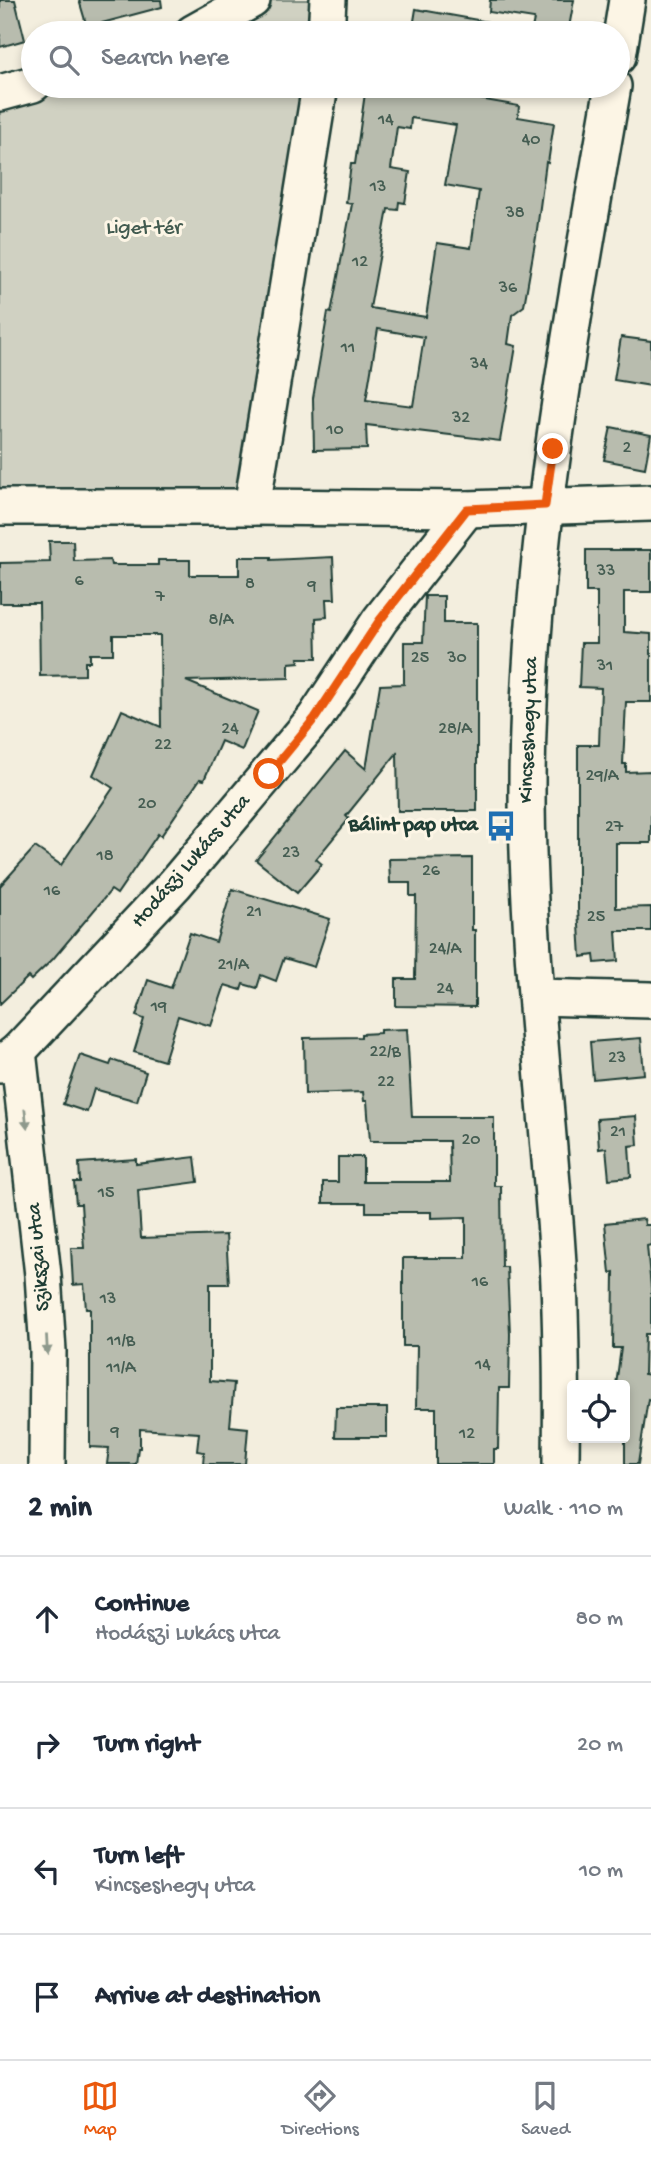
<!DOCTYPE html>
<meta charset="utf-8">
<style>
body{margin:0;font-family:"Gochi Hand",sans-serif;background:#f6f6f7;color:#1f2937}
.controls{position:absolute;right:21px;bottom:21px;display:grid;overflow:hidden;border-radius:7px;box-shadow:0 4px 10px #0003}
.controls button{width:63px;height:63px;display:grid;place-items:center;padding:0;border:0;border-bottom:2px solid #e0e1e3;background:#fff;color:#1f2937;font:35px sans-serif}
.stop{position:absolute;width:21px;height:21px;margin:-16px;border:5px solid #ea580c;border-radius:50%;background:#fff}
.stop.end{background:#ea580c;border-color:#fff;box-shadow:0 2px 7px #0008}
.list{margin:0;padding:0;list-style:none}
h2{display:flex;justify-content:space-between;align-items:center;height:91px;margin:0;padding:0 28px;font-size:30px}
h2 small{font-size:23px;font-weight:400;color:#747a83}
.list li{display:grid;grid-template-columns:46px 1fr auto;gap:21px;align-items:center;box-sizing:border-box;height:126px;padding:0 28px;border-top:2px solid #e0e1e3}
.list b{display:block;font-size:26px;white-space:nowrap}
.list p{margin:0;font-size:23px;white-space:nowrap;color:#747a83}
.list em{font-size:23px;font-style:normal;color:#747a83}
.icon{flex:none;width:38px;height:38px;fill:none;stroke:currentColor;stroke-width:2;stroke-linecap:round;stroke-linejoin:round}
.map{position:relative;flex:none;width:651px;height:1464px;overflow:hidden}
.search{position:absolute;background:#fff;box-shadow:0 4px 10px #0003;left:21px;right:21px;top:21px;height:77px;display:flex;align-items:center;gap:18px;box-sizing:border-box;padding:0 24px;border-radius:38px;color:#747a83;font-size:26px}
.sheet{height:595px;background:#fff}
nav{display:flex;justify-content:space-around;align-items:center;box-sizing:border-box;height:98px;border-top:2px solid #e0e1e3;background:#fff;font-size:19px;color:#747a83}
nav a{display:grid;justify-items:center;gap:4px}
nav .on{color:#ea580c}
.map>svg:first-child{display:block}
.green{fill:#d0d1c2;stroke:#78877b;stroke-width:2}
.building{fill:#b8bcae;stroke:#1f3d34;stroke-width:2;fill-rule:evenodd}
.lines{fill:none;stroke-linecap:round;stroke-linejoin:round}
.minor-casing{stroke:#1f3d34;stroke-width:40}
.minor{stroke:#fcf5e5;stroke-width:35}
.oneway{fill:#8e998c}
.route{stroke:#ea580c;stroke-width:9}
.labels{text-anchor:middle;dominant-baseline:central;stroke-width:6;stroke-linejoin:round;paint-order:stroke}
.number-label{font-size:18px;fill:#455d52}
.park-label{font-size:21px;fill:#425b50;stroke:#fcf5e5}
.street-label{font-size:21px;fill:#1f3d34;stroke:#fcf5e5}
.poi-label{font-size:21px;font-weight:bold;fill:#1f3d34;stroke:#fcf5e5;text-anchor:end}
</style>
<div class="map">
<svg width="651" height="1464" viewBox="0 0 651 1464">
<rect width="100%" height="100%" fill="#f3eede"/>
<filter id="ink" filterUnits="userSpaceOnUse"><feTurbulence type="fractalNoise" baseFrequency=".0143" numOctaves="2"/><feDisplacementMap in="SourceGraphic" scale="14" xChannelSelector="R" yChannelSelector="G"/><feConvolveMatrix kernelMatrix="1 2 1 2 8 2 1 2 1" color-interpolation-filters="sRGB"/></filter>
<g filter="url(#ink)">
<g class="green">
<polygon points="267,0 313,0 318,33 211,33"/>
<polygon points="59,86 312,86 239,491 0,496 0,101"/>
</g>
<g class="building">
<polygon points="0,0 15,0 25,40 0,47"/>
<polygon points="79,0 161,0 162,7 87,27"/>
<polygon points="490,0 574,0 568,33 531,33 534,19 489,12"/>
<polygon points="416,9 489,22 488,33 412,33"/>
<path d="M366,86H463L462,96L519,106L518,117L554,123L548,163L546,162L536,237L524,306L512,315L508,344L516,346L500,441L366,425L367,449L314,450L313,398L328,312L331,313L352,204L346,203L351,164H355ZM411,118L456,125L445,185L479,191L471,248L437,243L426,317L370,308L388,209L398,210L399,202L405,203L410,172L391,169L397,127L410,129ZM378,329L424,337L413,406L366,400Z"/>
<polygon points="621,337 651,341 651,386 614,380"/>
<polygon points="611,427 651,435 645,468 604,460"/>
<polygon points="49,541 73,541 74,561 110,560 111,565 158,565 158,560 190,560 190,575 239,575 239,557 271,557 271,560 333,557 335,599 326,599 327,617 316,618 317,658 298,658 299,662 289,663 289,678 186,681 258,711 242,750 221,741 204,780 200,779 161,836 158,834 117,894 111,890 53,959 31,980 28,977 0,1004 0,886 35,847 61,865 113,788 93,775 122,710 161,727 160,635 113,635 113,654 90,654 90,662 85,662 85,675 40,676 39,603 0,603 0,563 50,562"/>
<polygon points="586,550 651,550 651,592 624,592 624,632 651,634 651,702 626,702 623,764 626,764 626,772 651,771 651,843 616,843 616,908 651,907 651,931 616,931 618,961 595,963 594,955 581,957 578,909 578,745 599,745 601,688 579,687 581,643 597,643 597,592 586,592"/>
<polygon points="425,596 444,596 444,623 477,623 477,811 398,811 397,753 346,816 349,819 316,859 322,864 297,893 256,860 345,751 366,769 380,685 404,684 404,642 423,642"/>
<polygon points="472,858 472,930 475,930 475,1007 396,1006 396,979 415,979 416,896 410,896 410,883 390,883 389,859"/>
<polygon points="232,889 330,919 314,967 284,958 276,981 261,975 257,988 243,984 241,990 225,985 211,1026 178,1016 164,1061 134,1052 144,1019 136,1016 148,980 171,988 190,933 216,942"/>
<polygon points="407,1029 412,1117 494,1117 494,1186 501,1186 502,1267 507,1267 510,1334 509,1388 499,1388 498,1449 494,1449 494,1464 436,1464 436,1408 416,1408 417,1346 403,1346 403,1258 466,1258 466,1217 431,1218 431,1212 366,1212 366,1203 323,1203 323,1182 338,1182 338,1157 363,1157 363,1182 450,1182 449,1141 370,1141 367,1101 364,1101 363,1092 305,1094 304,1038 361,1037 361,1034 380,1033 380,1030"/>
<polygon points="641,1038 644,1074 593,1079 590,1042"/>
<polygon points="80,1055 110,1065 112,1060 146,1072 137,1101 94,1089 87,1112 63,1104"/>
<polygon points="636,1116 638,1145 629,1146 631,1177 609,1179 606,1148 599,1149 597,1119"/>
<polygon points="195,1157 198,1182 138,1190 141,1238 226,1235 229,1284 210,1284 210,1381 234,1383 230,1426 248,1428 245,1464 203,1464 204,1452 197,1451 199,1433 140,1429 140,1448 138,1448 136,1464 107,1464 109,1448 90,1447 90,1309 86,1309 84,1284 73,1285 71,1248 84,1248 81,1204 76,1204 74,1182 80,1182 79,1163 136,1159 136,1164"/>
<polygon points="644,1219 645,1225 651,1225 651,1245 647,1246 651,1288 651,1334 645,1334 644,1374 651,1375 651,1400 648,1399 638,1464 625,1464 625,1385 616,1385 621,1348 613,1348 614,1272 610,1273 605,1223"/>
<polygon points="336,1408 387,1408 387,1437 335,1437"/>
</g>
<g class="lines">
<g class="minor-casing">
<g id="minor">
<polyline points="193,33 252,0"/>
<polyline points="326,33 328,0"/>
<polyline points="618,56 627,0"/>
<polyline points="0,93 33,84"/>
<polyline points="0,507 252,507 320,86"/>
<polyline points="252,507 467,509 651,503"/>
<polyline points="537,997 651,1000"/>
<polyline points="18,1051 43,1275 48,1351 47,1464"/>
<polyline points="0,1065 18,1051 175,884 315,718 380,620 467,509"/>
<path d="M561,1464C562,1387 562,1311 556,1234C545,1086 527,938 527,790C527,553 573,319 613,86"/>
</g>
</g>
<use href="#minor" class="minor"/>
</g>
<defs><path id="oneway-solid" d="M-6-.8H1V-3.2L6.5 0L1 3.2V.8H-6Z" transform="scale(1.75)"/></defs>
<g class="oneway">
<use href="#oneway-solid" transform="translate(26 1119) rotate(83)"/>
<use href="#oneway-solid" transform="translate(47 1345) rotate(87)"/>
</g>
</g>
<g class="lines" filter="url(#ink)">
<polyline class="route" points="269,774 315,718 380,620 467,509 545,505 553,449"/>
</g>
<defs>
<g id="bus-bare" transform="scale(2.415)"><path d="M-5-6H5V4H4V6H2V4H-2V6H-4V4H-5ZM-3.5-4V0h7V-4ZM-3.5 1.2v1.5H-2V1.2ZM2 1.2v1.5H3.5V1.2Z" fill="#1f6fb2" stroke="#fcf5e5" stroke-width="2.5" paint-order="stroke"/></g>
</defs>
<g fill-rule="evenodd">
<use href="#bus-bare" x="501" y="826"/>
</g>
<g class="labels">
<g class="number-label">
<text x="386" y="120">14</text>
<text x="531" y="140">40</text>
<text x="378" y="187">13</text>
<text x="515" y="213">38</text>
<text x="360" y="262">12</text>
<text x="508" y="288">36</text>
<text x="348" y="348">11</text>
<text x="479" y="364">34</text>
<text x="461" y="418">32</text>
<text x="335" y="430">10</text>
<text x="627" y="448">2</text>
<text x="606" y="571">33</text>
<text x="79" y="581">6</text>
<text x="250" y="584">8</text>
<text x="312" y="586">9</text>
<text x="160" y="597">7</text>
<text x="221" y="620">8/A</text>
<text x="420" y="658">25</text>
<text x="457" y="658">30</text>
<text x="605" y="666">31</text>
<text x="230" y="729">24</text>
<text x="455" y="729">28/A</text>
<text x="163" y="745">22</text>
<text x="602" y="776">29/A</text>
<text x="147" y="804">20</text>
<text x="614" y="827">27</text>
<text x="291" y="853">23</text>
<text x="105" y="856">18</text>
<text x="431" y="871">26</text>
<text x="52" y="891">16</text>
<text x="254" y="912">21</text>
<text x="596" y="917">25</text>
<text x="445" y="949">24/A</text>
<text x="233" y="965">21/A</text>
<text x="445" y="989">24</text>
<text x="159" y="1007">19</text>
<text x="385" y="1052">22/B</text>
<text x="617" y="1058">23</text>
<text x="386" y="1082">22</text>
<text x="618" y="1132">21</text>
<text x="471" y="1140">20</text>
<text x="106" y="1193">15</text>
<text x="480" y="1282">16</text>
<text x="108" y="1299">13</text>
<text x="121" y="1341">11/B</text>
<text x="483" y="1365">14</text>
<text x="121" y="1368">11/A</text>
<text x="115" y="1432">9</text>
<text x="467" y="1434">12</text>
</g>
<g class="park-label">
<text x="144" y="229">Liget tér</text>
</g>
<g class="street-label">
<text transform="translate(530 730) rotate(-88)">Kincseshegy utca</text>
<text transform="translate(192 862) rotate(-49)">Hodászi Lukács utca</text>
<text transform="translate(40 1257) rotate(-95)">Szikszai utca</text>
</g>
<g class="poi-label">
<text x="478" y="826">Bálint pap utca</text>
</g>
</g>
</svg>
<div class="controls">
<button><svg class="icon" aria-label="locate" viewBox="0 0 24 24"><circle cx="12" cy="12" r="6"/><path d="M12 2v4M12 18v4M2 12h4M18 12h4"/></svg></button>
</div>
<div class="stop" style="left:269px;top:774px"></div>
<div class="stop end" style="left:553px;top:449px"></div>
<div class="search"><svg class="icon" aria-label="search" viewBox="0 0 24 24"><circle cx="10" cy="10" r="6"/><path d="M15 15l6 6"/></svg>Search here</div>
</div>
<section class="sheet">
<h2>2 min<small>Walk · 110 m</small></h2>
<ul class="list">
<li><svg class="icon" aria-label="ahead" viewBox="0 0 24 24"><path d="M12 20V5M6 11l6-6 6 6"/></svg><div><b>Continue</b><p>Hodászi Lukács utca</p></div><em>80 m</em></li>
<li><svg class="icon" aria-label="right" viewBox="0 0 24 24"><path d="M7 20v-9h11M14 6l5 5-5 5"/></svg><div><b>Turn right</b></div><em>20 m</em></li>
<li><svg class="icon" aria-label="left" viewBox="0 0 24 24"><path d="M17 20v-9H6M10 6l-5 5 5 5"/></svg><div><b>Turn left</b><p>Kincseshegy utca</p></div><em>10 m</em></li>
<li><svg class="icon" aria-label="arrive" viewBox="0 0 24 24"><path d="M6 21V4h12l-3 4 3 4H6"/></svg><div><b>Arrive at destination</b></div></li>
</ul>
</section>
<nav>
<a class="on"><svg class="icon" aria-label="map" viewBox="0 0 24 24"><path d="M3 6l6-2 6 2 6-2v14l-6 2-6-2-6 2zM9 4v14M15 6v14"/></svg>Map</a>
<a><svg class="icon" aria-label="directions" viewBox="0 0 24 24"><path d="M12 3l9 9-9 9-9-9zM9 14v-3h6M13 9l2 2-2 2"/></svg>Directions</a>
<a><svg class="icon" aria-label="saved" viewBox="0 0 24 24"><path d="M7 4h10v16l-5-4-5 4z"/></svg>Saved</a>
</nav>
